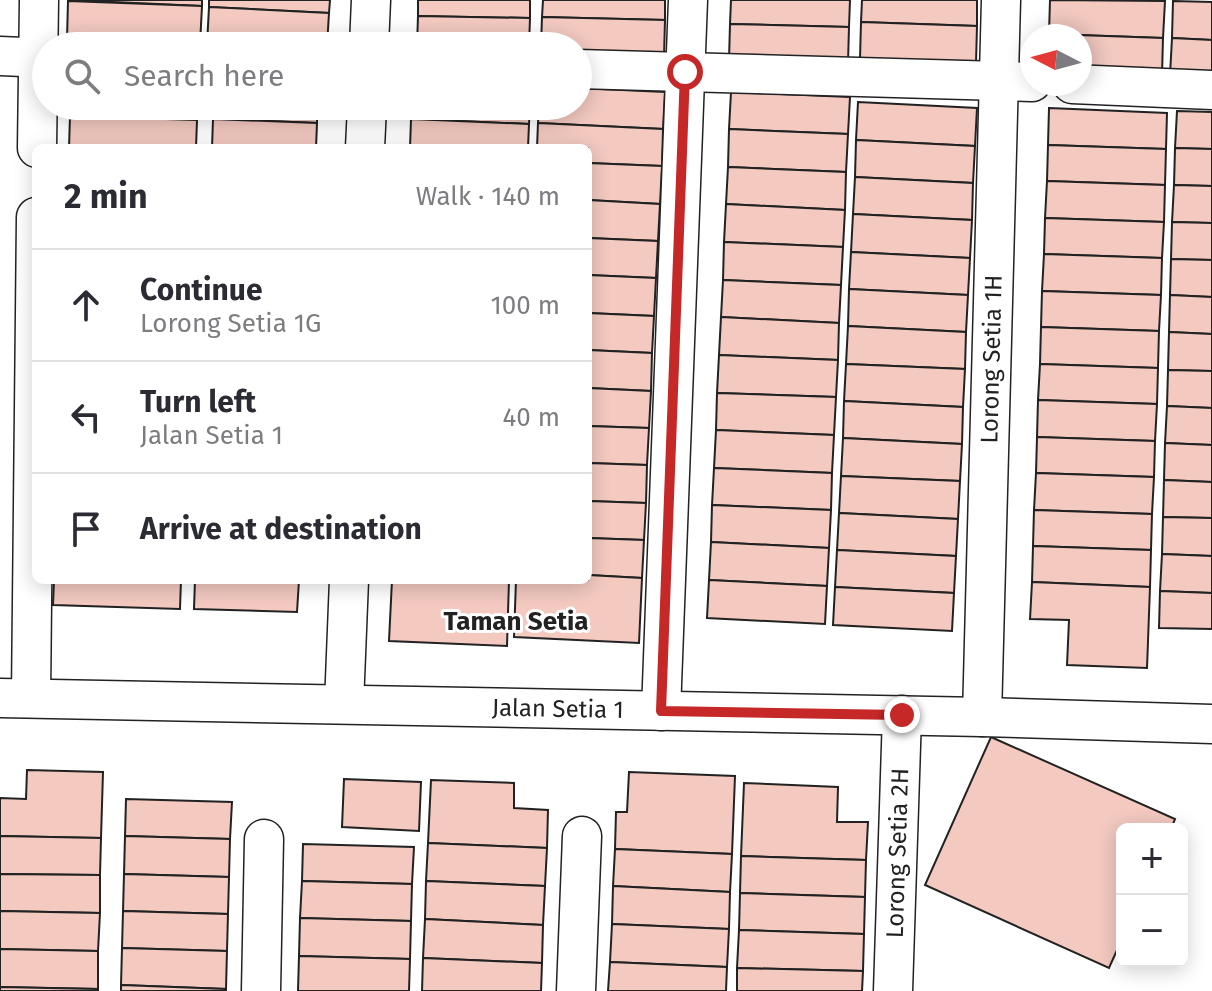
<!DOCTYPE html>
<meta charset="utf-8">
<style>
body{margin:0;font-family:"Fira Sans",sans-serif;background:#f7f7f7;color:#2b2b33}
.controls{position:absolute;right:24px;bottom:24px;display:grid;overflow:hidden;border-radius:12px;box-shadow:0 4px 20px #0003}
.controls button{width:72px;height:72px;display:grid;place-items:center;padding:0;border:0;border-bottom:2px solid #e1e1e2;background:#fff;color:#2b2b33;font:40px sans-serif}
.compass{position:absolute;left:1020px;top:24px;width:72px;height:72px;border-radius:50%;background:#fff;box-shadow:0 4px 20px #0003;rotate:276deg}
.stop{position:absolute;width:24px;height:24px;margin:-18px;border:6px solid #c62828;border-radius:50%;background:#fff}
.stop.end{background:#c62828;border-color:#fff;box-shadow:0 2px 8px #0008}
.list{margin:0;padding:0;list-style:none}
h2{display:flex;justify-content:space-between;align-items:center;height:104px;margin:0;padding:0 32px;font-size:34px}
h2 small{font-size:26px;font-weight:400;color:#7c7c81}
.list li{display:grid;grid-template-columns:52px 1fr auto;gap:24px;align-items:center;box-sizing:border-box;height:112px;padding:0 32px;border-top:2px solid #e1e1e2}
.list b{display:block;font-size:30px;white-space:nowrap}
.list p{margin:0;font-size:26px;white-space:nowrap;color:#7c7c81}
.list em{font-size:26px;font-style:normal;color:#7c7c81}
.icon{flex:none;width:44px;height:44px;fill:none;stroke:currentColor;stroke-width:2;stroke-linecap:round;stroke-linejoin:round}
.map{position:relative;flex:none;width:1212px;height:991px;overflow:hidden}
.search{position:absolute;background:#fff;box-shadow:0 4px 20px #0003;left:32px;top:32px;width:560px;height:88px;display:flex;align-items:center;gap:20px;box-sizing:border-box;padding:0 28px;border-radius:44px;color:#7c7c81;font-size:30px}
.panel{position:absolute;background:#fff;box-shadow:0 4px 20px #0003;left:32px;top:144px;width:560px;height:440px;border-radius:12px}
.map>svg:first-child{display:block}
.building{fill:#f3c9c0;stroke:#222;stroke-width:2}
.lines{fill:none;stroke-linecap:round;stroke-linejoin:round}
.street-casing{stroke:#222;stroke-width:41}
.street{stroke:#fff;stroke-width:38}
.route{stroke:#c62828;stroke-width:10}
.labels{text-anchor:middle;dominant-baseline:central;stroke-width:6;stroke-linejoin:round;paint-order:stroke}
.street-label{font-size:24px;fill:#222;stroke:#fff}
.neighbourhood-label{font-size:26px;font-weight:bold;fill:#222;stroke:#fff}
</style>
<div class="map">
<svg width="1212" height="991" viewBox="0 0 1212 991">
<rect width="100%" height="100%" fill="#fff"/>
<g class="building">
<polygon points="68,0 202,0 202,6"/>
<polygon points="209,0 330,0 329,13 209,7"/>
<polygon points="418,0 530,0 530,18 418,16"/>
<polygon points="543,0 665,0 665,20 542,17"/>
<polygon points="731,0 850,0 849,27 730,24"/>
<polygon points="862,0 977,0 977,26 861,22"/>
<polygon points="1050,0 1165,1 1163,38 1049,34"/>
<polygon points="68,1 202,6 200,44 67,39"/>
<polygon points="1173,1 1212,2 1212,40 1172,38"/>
<polygon points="209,7 329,13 327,46 207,45"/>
<polygon points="418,16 530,18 529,46 417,46"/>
<polygon points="542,17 665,20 664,57 578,55 578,46 541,46"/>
<polygon points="861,22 977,26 976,63 860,59"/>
<polygon points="730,24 849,27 848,63 729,60"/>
<polygon points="1049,34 1163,38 1162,75 1080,72 1080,36 1049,36"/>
<polygon points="1172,38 1212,40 1212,77 1170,75"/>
<polygon points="578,88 665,92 663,129 538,123 539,106 578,106"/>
<polygon points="731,92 850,97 848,134 729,129"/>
<polygon points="858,102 977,108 975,146 856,140"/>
<polygon points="70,106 198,106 197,120 70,116"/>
<polygon points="214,106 317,106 317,123 213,119"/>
<polygon points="412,106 530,106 529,124 411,119"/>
<polygon points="1049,108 1167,113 1166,149 1048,145"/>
<polygon points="1177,111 1212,112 1212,149 1175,148"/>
<polygon points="70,116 197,120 196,148 69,148"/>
<polygon points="213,119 317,123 316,148 212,148"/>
<polygon points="411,119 529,124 528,148 410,148"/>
<polygon points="538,123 663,129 662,166 588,163 588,148 537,148"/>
<polygon points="729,129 848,134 846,172 728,167"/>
<polygon points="856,140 975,146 973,183 855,177"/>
<polygon points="1048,145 1166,149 1165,185 1047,181"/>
<polygon points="1175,148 1212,149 1212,186 1174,185"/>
<polygon points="588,163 662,166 660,204 588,200"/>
<polygon points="728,167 846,172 845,210 726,204"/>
<polygon points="855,177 973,183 972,220 853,214"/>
<polygon points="1047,181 1165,185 1164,222 1045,218"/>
<polygon points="1174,185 1212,186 1212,223 1172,222"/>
<polygon points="588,200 660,204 658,241 588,238"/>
<polygon points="726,204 845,210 843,247 724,242"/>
<polygon points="853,214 972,220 970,258 851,252"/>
<polygon points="1045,218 1164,222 1162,258 1044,254"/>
<polygon points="1172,222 1212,223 1212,260 1171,259"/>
<polygon points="588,238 658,241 656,278 588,275"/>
<polygon points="724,242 843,247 841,285 723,280"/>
<polygon points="851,252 970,258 968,295 849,289"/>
<polygon points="1044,254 1162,258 1161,295 1042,291"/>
<polygon points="1171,259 1212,260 1212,297 1170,295"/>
<polygon points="588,275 656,278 654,316 588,313"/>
<polygon points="723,280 841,285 839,323 721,317"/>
<polygon points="849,289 968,295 966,332 848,326"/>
<polygon points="1042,291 1161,295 1159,331 1041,327"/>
<polygon points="1170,295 1212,297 1212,334 1169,332"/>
<polygon points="588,313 654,316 652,353 588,350"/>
<polygon points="721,317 839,323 838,360 719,355"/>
<polygon points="848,326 966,332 965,369 846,364"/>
<polygon points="1041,327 1159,331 1158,368 1040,364"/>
<polygon points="1169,332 1212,334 1212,371 1168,370"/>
<polygon points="588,350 652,353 651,391 588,388"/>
<polygon points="719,355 838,360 836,397 717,393"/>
<polygon points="846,364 965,369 963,407 844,401"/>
<polygon points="1040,364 1158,368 1157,404 1038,400"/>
<polygon points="1168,370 1212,371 1212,408 1167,406"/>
<polygon points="588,388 651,391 649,428 588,426"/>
<polygon points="717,393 836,397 834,435 716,430"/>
<polygon points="1038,400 1157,404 1155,441 1037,437"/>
<polygon points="844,401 963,407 962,444 843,438"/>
<polygon points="1167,406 1212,408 1212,445 1165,443"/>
<polygon points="588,426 649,428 647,465 588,463"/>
<polygon points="716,430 834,435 832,473 714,468"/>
<polygon points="1037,437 1155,441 1154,477 1036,473"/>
<polygon points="843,438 962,444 960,481 841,476"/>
<polygon points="1165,443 1212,445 1212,482 1164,480"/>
<polygon points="588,463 647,465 646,503 588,501"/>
<polygon points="714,468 832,473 831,510 712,505"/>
<polygon points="1036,473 1154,477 1152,514 1034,510"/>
<polygon points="841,476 960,481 958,519 839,513"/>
<polygon points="1164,480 1212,482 1212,518 1163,517"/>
<polygon points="588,501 646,503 644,540 588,538"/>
<polygon points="712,505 831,510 829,548 711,542"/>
<polygon points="1034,510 1152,514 1151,550 1033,546"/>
<polygon points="839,513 958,519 956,556 837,550"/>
<polygon points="1163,517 1212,518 1212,556 1162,554"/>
<polygon points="588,538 644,540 642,578 588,575"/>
<polygon points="711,542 829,548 827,586 709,580"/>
<polygon points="1033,546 1151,550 1150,587 1032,582"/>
<polygon points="837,550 956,556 954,593 835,587"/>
<polygon points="1162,554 1212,556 1212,593 1160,591"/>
<polygon points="588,575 642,578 639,643 514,637 516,580 588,580"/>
<polygon points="54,580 181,580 180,609 53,605"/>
<polygon points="195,580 299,580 297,612 194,609"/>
<polygon points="392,580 509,580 507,646 389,641"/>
<polygon points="709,580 827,586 825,624 707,618"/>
<polygon points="1032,582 1150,587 1147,668 1067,665 1069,620 1030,619"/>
<polygon points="835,587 954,593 952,631 833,625"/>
<polygon points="1160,591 1212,593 1212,629 1159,628"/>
<polygon points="991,737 1175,819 1171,829 1122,829 1122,939 1109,968 925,885"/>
<polygon points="27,770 103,772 101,838 0,836 0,798 26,799"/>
<polygon points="629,772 735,776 732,854 615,849 616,812 627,812"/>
<polygon points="344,779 421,782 419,831 342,827"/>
<polygon points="431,780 514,783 514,808 548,810 547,848 428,843"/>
<polygon points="744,783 838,787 837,822 868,822 866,860 741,856"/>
<polygon points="126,799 232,802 230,839 125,836"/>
<polygon points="0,836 101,838 100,875 0,874"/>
<polygon points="125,836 230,839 229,877 124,874"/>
<polygon points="428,843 547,848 545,886 426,881"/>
<polygon points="303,844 414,847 412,884 302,881"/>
<polygon points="615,849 732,854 730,892 613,886"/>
<polygon points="741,856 866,860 865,897 740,893"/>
<polygon points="0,874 100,875 100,913 0,911"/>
<polygon points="124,874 229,877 228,914 123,911"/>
<polygon points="302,881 412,884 411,921 300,918"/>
<polygon points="426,881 545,886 543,925 425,919"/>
<polygon points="613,886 730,892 729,929 612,924"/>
<polygon points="740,893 865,897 864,934 739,930"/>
<polygon points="0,911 100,913 98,951 0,949"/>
<polygon points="123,911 228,914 227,951 122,948"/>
<polygon points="300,918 411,921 410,959 299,956"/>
<polygon points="425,919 543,925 542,963 423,958"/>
<polygon points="612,924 729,929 727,967 610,962"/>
<polygon points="739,930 864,934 863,971 737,968"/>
<polygon points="122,948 227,951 226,989 121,985"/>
<polygon points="0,949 98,951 98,989 0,987"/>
<polygon points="299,956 410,959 409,991 298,991"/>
<polygon points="423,958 542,963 541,991 422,991"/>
<polygon points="610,962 727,967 726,991 608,991"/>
<polygon points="737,968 863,971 862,991 737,991"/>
<polygon points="121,985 226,989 226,991 121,991"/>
<polygon points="0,987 98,989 98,991 0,991"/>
</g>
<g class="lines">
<g class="street-casing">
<g id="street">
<polyline points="369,46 371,0"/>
<polyline points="0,56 46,58"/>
<polyline points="578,69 1032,82"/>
<polyline points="1072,84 1212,90"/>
<polyline points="37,148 39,0"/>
<polyline points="365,148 367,106"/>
<path id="s1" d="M0,698L982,717L1212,724"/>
<polyline points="31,698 36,217"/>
<polyline points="344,704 349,580"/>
<polyline points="661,711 688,0"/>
<path id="s2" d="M982,717L1001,0"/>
<polyline points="261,991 264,839"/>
<polyline points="576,991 582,836"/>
<path id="s3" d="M893,991L902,715"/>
</g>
</g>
<use href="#street" class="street"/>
</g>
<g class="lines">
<polyline class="route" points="685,72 661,711 902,715"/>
</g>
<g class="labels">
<g class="street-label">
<text stroke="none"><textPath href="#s2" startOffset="358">Lorong Setia 1H</textPath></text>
<text stroke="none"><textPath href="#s1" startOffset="558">Jalan Setia 1</textPath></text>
<text stroke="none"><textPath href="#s3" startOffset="138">Lorong Setia 2H</textPath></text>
</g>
<g class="neighbourhood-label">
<text x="516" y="621">Taman Setia</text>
</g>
</g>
</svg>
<div class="controls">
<button>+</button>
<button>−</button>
</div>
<svg class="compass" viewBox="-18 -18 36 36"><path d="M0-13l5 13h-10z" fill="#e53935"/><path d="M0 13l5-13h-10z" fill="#7c7c81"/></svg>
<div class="stop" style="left:685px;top:72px"></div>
<div class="stop end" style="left:902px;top:715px"></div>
<div class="search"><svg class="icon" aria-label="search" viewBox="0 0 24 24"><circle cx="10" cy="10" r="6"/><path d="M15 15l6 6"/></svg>Search here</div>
<section class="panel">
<h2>2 min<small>Walk · 140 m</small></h2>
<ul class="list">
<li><svg class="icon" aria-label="ahead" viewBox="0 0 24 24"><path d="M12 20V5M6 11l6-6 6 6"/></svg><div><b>Continue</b><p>Lorong Setia 1G</p></div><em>100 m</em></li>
<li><svg class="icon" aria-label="left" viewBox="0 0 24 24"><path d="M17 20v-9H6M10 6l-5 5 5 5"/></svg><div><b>Turn left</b><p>Jalan Setia 1</p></div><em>40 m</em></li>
<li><svg class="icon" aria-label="arrive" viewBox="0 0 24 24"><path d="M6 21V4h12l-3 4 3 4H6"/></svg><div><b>Arrive at destination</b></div></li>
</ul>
</section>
</div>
